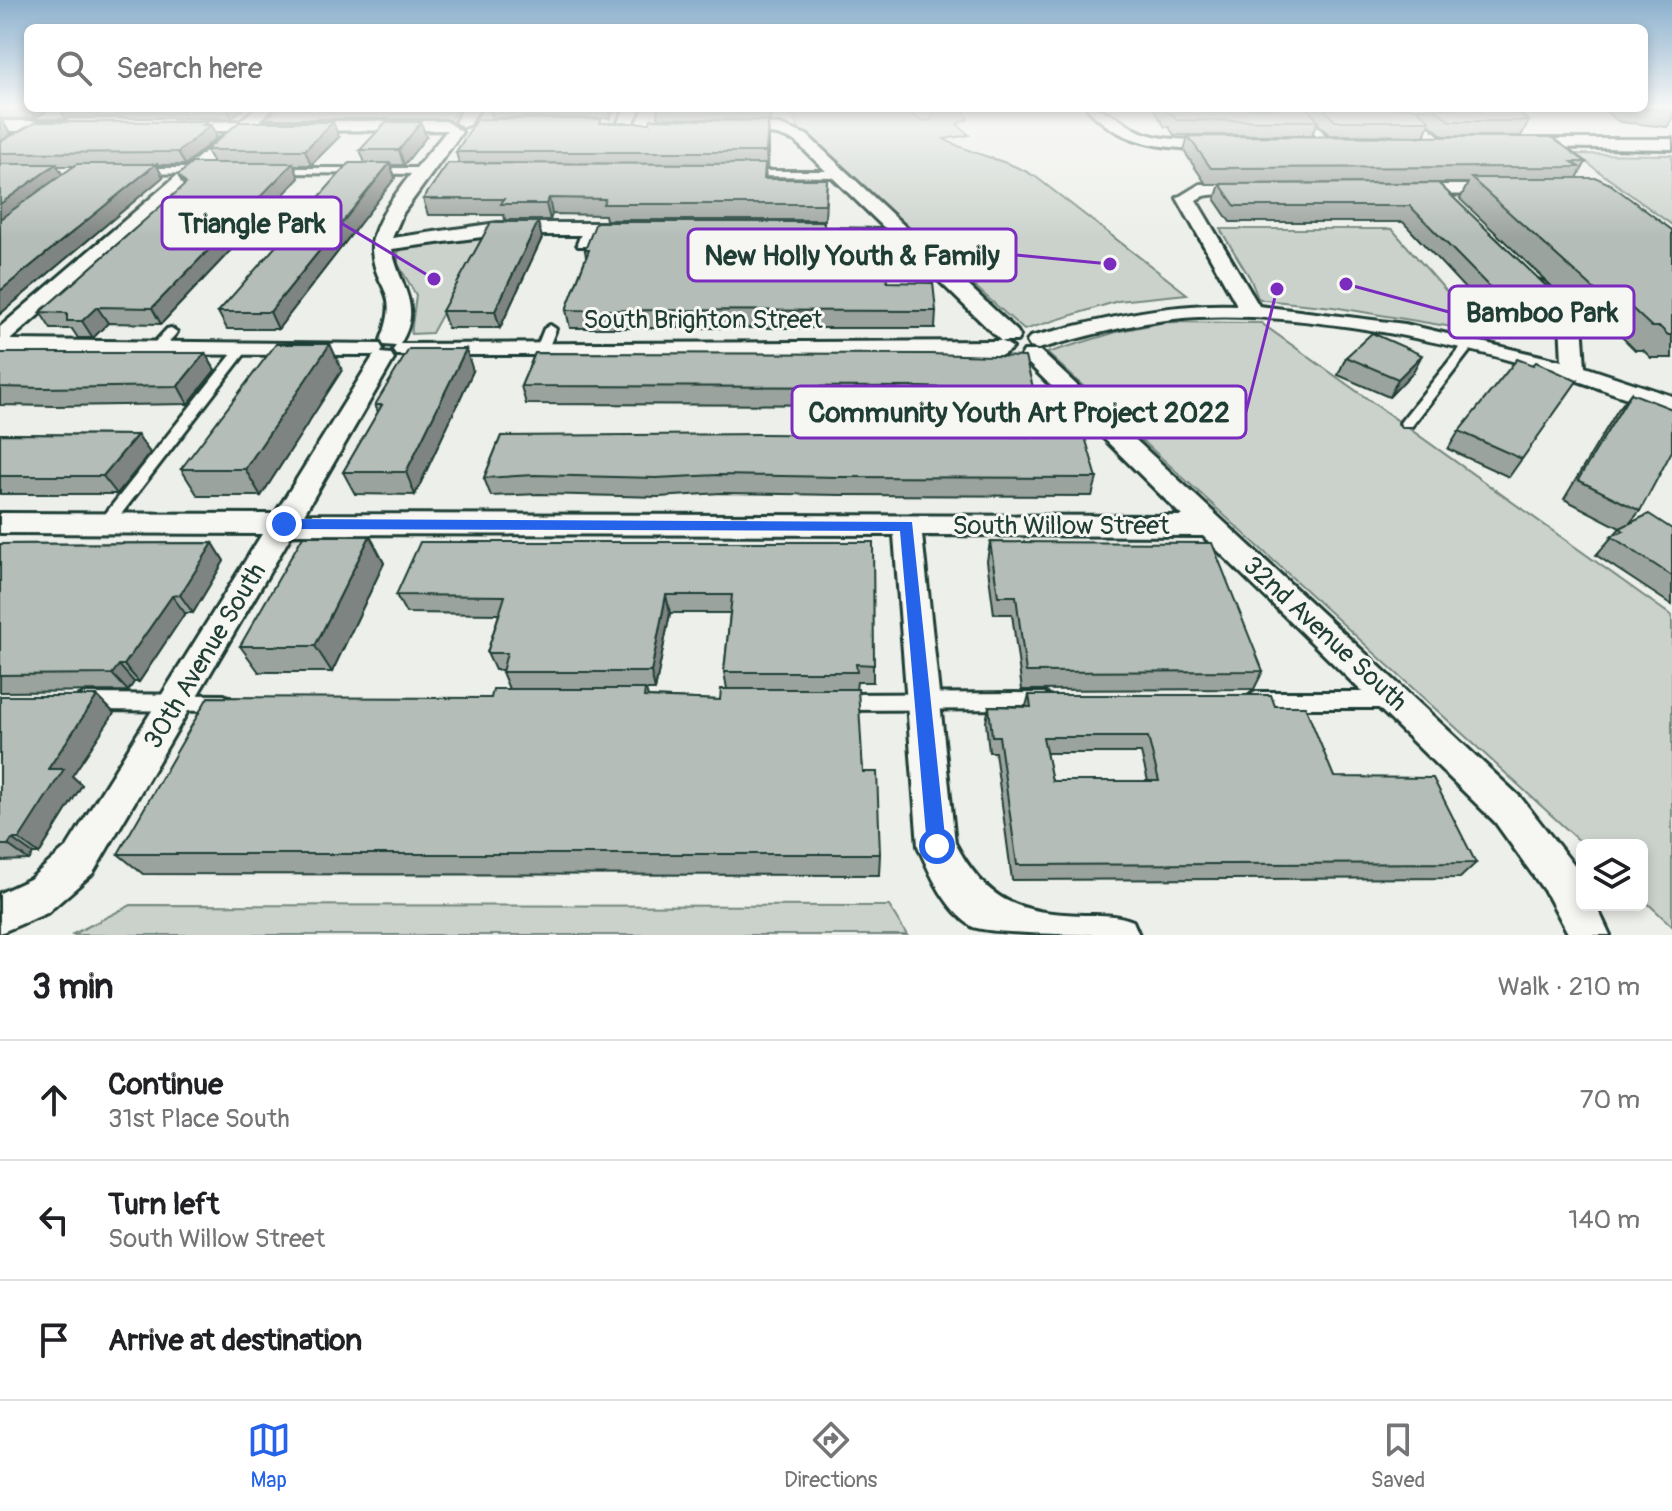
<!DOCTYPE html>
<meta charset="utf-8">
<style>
body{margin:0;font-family:Pangolin,sans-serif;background:#f6f6f6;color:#202124}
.controls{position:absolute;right:24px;bottom:24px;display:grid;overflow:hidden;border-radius:12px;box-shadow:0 4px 12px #0003}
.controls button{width:72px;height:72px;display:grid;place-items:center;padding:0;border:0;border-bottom:2px solid #e0e0e0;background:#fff;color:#202124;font:40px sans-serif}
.stop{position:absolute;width:24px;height:24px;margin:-18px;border:6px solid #2563eb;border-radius:50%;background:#fff}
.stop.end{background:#2563eb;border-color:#fff;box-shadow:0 2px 8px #0008}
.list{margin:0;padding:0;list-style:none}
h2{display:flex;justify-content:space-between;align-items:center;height:104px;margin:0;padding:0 32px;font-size:34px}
h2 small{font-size:26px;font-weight:400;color:#757577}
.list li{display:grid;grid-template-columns:52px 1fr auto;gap:24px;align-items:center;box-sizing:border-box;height:120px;padding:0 32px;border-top:2px solid #e0e0e0}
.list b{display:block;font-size:30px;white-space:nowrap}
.list p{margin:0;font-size:26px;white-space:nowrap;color:#757577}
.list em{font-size:26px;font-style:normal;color:#757577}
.icon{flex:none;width:44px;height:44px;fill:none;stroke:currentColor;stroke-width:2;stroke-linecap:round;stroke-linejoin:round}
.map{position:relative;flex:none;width:1672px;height:935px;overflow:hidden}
.search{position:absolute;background:#fff;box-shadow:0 4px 12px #0003;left:24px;right:24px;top:24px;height:88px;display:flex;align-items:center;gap:20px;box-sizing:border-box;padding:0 28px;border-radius:12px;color:#757577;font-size:30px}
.sheet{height:464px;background:#fff}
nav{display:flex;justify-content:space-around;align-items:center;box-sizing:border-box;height:112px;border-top:2px solid #e0e0e0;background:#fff;font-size:22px;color:#757577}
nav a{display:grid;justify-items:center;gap:4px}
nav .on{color:#2563eb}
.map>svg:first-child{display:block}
.green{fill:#cbd2cc;stroke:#758880;stroke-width:2}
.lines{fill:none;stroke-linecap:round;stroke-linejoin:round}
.service-casing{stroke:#1f3d34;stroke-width:6}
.minor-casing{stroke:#1f3d34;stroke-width:6}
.service{fill:#f6f6f2;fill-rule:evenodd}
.minor{fill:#f6f6f2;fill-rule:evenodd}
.wall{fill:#9ba39e;stroke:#1f3d34;stroke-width:2;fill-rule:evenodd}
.shaded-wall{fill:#7e8481;stroke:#1f3d34;stroke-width:2}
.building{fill:#b4bdb8;stroke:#1f3d34;stroke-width:2;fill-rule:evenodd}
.route{fill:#2563eb}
.labels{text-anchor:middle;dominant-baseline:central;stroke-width:6;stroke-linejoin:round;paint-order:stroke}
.street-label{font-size:26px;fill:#1f3d34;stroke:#f6f6f2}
.leader{fill:none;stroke:#7b2cbf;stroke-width:3}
.callout-dot{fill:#7b2cbf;stroke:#f6f6f2;stroke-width:3}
.callout{fill:#f6f6f2;stroke:#7b2cbf;stroke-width:3}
.callout-label{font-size:28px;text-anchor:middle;font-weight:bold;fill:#1f3d34}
</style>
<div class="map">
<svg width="1672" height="935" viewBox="0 0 1672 935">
<rect width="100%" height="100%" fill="#edefea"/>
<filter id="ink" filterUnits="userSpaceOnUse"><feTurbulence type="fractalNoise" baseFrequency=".0125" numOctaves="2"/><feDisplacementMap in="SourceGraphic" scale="16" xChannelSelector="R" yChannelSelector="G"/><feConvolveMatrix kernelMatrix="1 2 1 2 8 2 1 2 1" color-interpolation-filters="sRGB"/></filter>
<g filter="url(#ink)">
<g class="green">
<polygon points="280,108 459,108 450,120 266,121"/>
<path d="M783,108H903L921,121L930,120L938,108L964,110L968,119L957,124L969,135L944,139C974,156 1007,159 1036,177L1187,294L1118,301L1024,330L799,130L795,119Z"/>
<polygon points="1575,154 1672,155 1672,225"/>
<polygon points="1220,229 1392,229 1475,324 1476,331 1333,307 1263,300 1258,298 1250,278"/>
<polygon points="485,236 432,333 411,334 416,295 398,264 398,252 407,247"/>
<polygon points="1165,322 1261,323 1672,616 1672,926 1642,898 1642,845 1584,845 1047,353 1120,331"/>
<polygon points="131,905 889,906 907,935 71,935"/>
</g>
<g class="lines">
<g class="service-casing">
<g id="service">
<polygon points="1294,108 1302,108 1331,142 1331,146 1325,146"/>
<polygon points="1398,108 1407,108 1445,141 1445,145 1439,145"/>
<polygon points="200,168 203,169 203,173 140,174 135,171 140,168"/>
<polygon points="280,168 426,168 431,171 426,174 277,173 275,171"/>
<polygon points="746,171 838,171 843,174 838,177 743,176 741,174"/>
<polygon points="588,226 593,229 587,244 586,246 578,246 577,244 583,229"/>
<polygon points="550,325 556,329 548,349 542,353 538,352 536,349 544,329"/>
<polygon points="171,328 177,332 175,335 161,350 153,350 151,347 153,344 167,329"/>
<polygon points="1470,339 1476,343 1412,426 1402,426 1400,423 1402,420 1466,340"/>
<polygon points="243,344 249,348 247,351 112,526 102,526 100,522 102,518 239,345"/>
<polygon points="1256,692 1388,692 1394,695 1397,700 1394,705 1388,708 1256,708 1250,705 1247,700 1250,695"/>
<polygon points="1044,693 1050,696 1053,701 1050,706 1044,709 840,710 834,707 831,702 834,697 840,694"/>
<polygon points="84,694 224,695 230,698 233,703 230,708 224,711 84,710 78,707 75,702 78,697"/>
</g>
</g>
<g class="minor-casing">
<g id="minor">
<path d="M256,108H273L259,121H446L462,132L403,213L392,238L497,223H630L639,229L630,235H497L392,249C399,287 424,305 400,344L1002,341L1013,348L1002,355H396L393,350L396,346L384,345L381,340C401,288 376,293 372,251C369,216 426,158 447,130L248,131L10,340L380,344L383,349L381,353L391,354L394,359L304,514L1182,516L1021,356L1024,351H1040L1521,798L1576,868L1582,880V905H1596L1610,935H1569L1548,896L1495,822L1203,536L922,535L955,843C987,903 1019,913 1084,915C1101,915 1116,914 1133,921L1139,935C1106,935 996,935 973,927C945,909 931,876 918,846L894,535L292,534L93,873L47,913L0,933V893L30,879L67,847L262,534L0,533V513L275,514L374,355L0,354V327L229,131H180L174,129V123L240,121Z"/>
<polygon points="464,108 480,108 469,125 463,127 455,122"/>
<polygon points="625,108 641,108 630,129 624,131 616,126"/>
<path d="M1087,108C1111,108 1123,125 1144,133C1168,142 1196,139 1221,139L1229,144L1221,149C1172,149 1122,148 1087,108Z"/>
<polygon points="0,121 64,121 72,126 64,131 0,131"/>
<polygon points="734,121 780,125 807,135 1017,331 1020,336 1017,341 1001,341 795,141 777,135 728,129 728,123"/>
<polygon points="1528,139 1672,139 1672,149 1522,147 1522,141"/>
<path d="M1200,184H1252L1261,189C1245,203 1215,187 1196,200L1259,306L1405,324L1562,361L1560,322L1527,286L1537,280L1544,282L1582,321L1585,367L1672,396V412C1625,399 1580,380 1534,367C1431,337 1281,308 1174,319C1128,324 1083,337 1038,349L1030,347L1027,342L1030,337C1099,320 1166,302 1237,305L1177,198Z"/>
<polygon points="1411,185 1500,185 1509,190 1500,195 1405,194 1402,190"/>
</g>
</g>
<use href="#service" class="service"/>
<use href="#minor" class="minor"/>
</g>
<g class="wall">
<polygon points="0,108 51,108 35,118 0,119"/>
<polygon points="60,108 244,108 232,118 65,118"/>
<polygon points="489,108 615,108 610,118 492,118"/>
<polygon points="657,108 771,108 770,121 658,118"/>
<polygon points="1153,108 1511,108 1529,121 1521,136 1443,136 1429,124 1424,136 1329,135 1317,122 1312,135 1174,135 1169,127 1165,127"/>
<polygon points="1607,108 1672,108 1672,119 1667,127 1620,122 1607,113"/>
<polygon points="601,119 601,123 769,136 767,168 765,168 766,179 827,179 825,220 606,220 605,215 552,214 550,220 505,220 504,215 428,215 423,199 459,163 456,152"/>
<path d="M0,122L11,134L1,142L208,125L217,137L185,165H156L163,177L0,314ZM57,166H75L62,175Z"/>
<polygon points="1188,136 1586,162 1577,178 1672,230 1672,358 1651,358 1643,350 1635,350 1608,323 1585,323 1581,314 1460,199 1468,183 1438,183 1566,305 1555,323 1497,323 1403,222 1230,222 1215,200 1220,184 1421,183 1206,184 1184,151"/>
<polygon points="339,137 311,165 294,165 299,178 161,324 108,323 93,338 78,338 72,329 51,329 40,312 184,186 178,175 213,163 206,150"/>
<polygon points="426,137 404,165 390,165 395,178 278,329 227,329 218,312 365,163 360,150"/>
<polygon points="824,227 887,282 936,311 935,328 570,328 566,310 586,257 585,250"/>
<polygon points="542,238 500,328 448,328 442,311"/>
<polygon points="0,353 205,353 215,370 188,404 56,406 0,405"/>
<polygon points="535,353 1034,391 1031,409 920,405 526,404 521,386"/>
<polygon points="1346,357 1413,372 1389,397 1338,375"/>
<polygon points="342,370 261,496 198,496 181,469"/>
<polygon points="473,371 415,495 355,494 343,472 378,412 375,405"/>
<polygon points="1577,381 1509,477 1448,449 1459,431"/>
<polygon points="1631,393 1640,511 1629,524 1672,529 1672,605 1596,555 1620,528 1564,499 1617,411"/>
<polygon points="0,434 137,435 150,453 117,494 0,494"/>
<polygon points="501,436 1097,478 1092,496 840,495 721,493 659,497 539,494 491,496 484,478"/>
<polygon points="370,536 384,563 332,672 259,672 240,646"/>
<path d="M873,542V682H857L856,689L863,772L880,854L879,875L143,874L118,854L491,698L509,689L502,672V670H495L487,653L499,614L406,613L396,595ZM670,613H730L724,672L727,689L720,700L648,697L646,690H655Z"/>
<polygon points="990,542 1263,671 1254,689 1022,690 1012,614 994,614 987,561"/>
<polygon points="213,543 224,561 193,613 185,613 139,682 134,682 128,691 0,692 0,544"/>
<path d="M1029,695L1275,706L1334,777L1476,863L1460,878L1012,880L995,752H989L986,722L989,706H1026ZM1046,753H1141L1148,781H1052Z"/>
<polygon points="0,696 97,696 114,713 72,776 82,785 39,854 33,854 29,860 0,861"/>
</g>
<g class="shaded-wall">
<polygon points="29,108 51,108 35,118"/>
<polygon points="227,108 244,108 232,118"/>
<polygon points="609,108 615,108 610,118"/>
<polygon points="768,121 769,136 767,168 766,152"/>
<polygon points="3,122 11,134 0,143 0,124"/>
<polygon points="207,122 209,127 211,125 217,137 185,165 178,152"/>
<polygon points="333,122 339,137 311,165 305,150"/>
<polygon points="421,122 426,137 404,165 399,150"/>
<polygon points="293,163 299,178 161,324 152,308"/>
<polygon points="390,163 395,178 278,329 270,312"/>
<polygon points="56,164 64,177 0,224 0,204"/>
<polygon points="156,164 163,177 0,314 0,291"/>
<polygon points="549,198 552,214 550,220 546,204"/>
<polygon points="538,222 542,238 500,328 495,311"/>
<polygon points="97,307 108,323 93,338 82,321"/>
<polygon points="330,344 342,370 261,496 245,469"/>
<polygon points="466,349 473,371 415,495 406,472"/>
<polygon points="205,353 215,370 188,404 178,386"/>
<polygon points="1422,355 1413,372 1389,397 1398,379"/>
<polygon points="137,435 150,453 117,494 103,476"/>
<polygon points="370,536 384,563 332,672 315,646"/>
<polygon points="213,543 224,561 193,613 180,595"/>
<polygon points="666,595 670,613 655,690 651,672"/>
<polygon points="172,596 185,613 139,682 124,665"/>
<polygon points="119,665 134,682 128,691 112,674"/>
<polygon points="97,696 114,713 72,776 82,785 39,854 19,839 48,769"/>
<polygon points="12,839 33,854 29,860 8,845"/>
</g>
<g class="building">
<polygon points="1165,108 1307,108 1318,121 1177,120 1172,113 1168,113"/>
<polygon points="1323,108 1416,108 1430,121 1335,121"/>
<polygon points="1434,108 1511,108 1529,121 1450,121"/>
<polygon points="1637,108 1669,108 1672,109 1672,112"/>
<polygon points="477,119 601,119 600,123 650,123 651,119 768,121 766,152 456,152"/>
<polygon points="36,122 207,122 203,125 211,125 178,152 0,153 0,142"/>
<polygon points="239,122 333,122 305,150 206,150"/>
<polygon points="386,122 421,122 399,150 360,150"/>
<polygon points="1188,136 1551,137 1586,162 1572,162 1579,167 1211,168"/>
<polygon points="192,163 293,163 152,308 97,307 82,321 67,321 67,313 40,312 186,184 178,175"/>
<polygon points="349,163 390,163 270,312 218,312"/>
<polygon points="448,163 765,164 764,179 827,179 825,204 603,204 605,199 549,198 546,204 501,204 504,199 423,199"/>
<polygon points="0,164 56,164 0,204"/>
<polygon points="77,164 156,164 0,291 0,219"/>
<polygon points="1471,178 1597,178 1610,184 1672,230 1672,335 1668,335 1660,327 1652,327 1623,300 1600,300 1596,291"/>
<polygon points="1438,183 1566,305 1507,305 1410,206 1235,206 1220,184"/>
<polygon points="491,222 538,222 495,311 442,311"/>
<polygon points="596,222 824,222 824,227 884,228 887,282 933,283 936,311 566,310 589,250 585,250"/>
<polygon points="1372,333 1422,355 1398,379 1346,357"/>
<polygon points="276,344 330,344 245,469 181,469"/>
<polygon points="409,349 466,349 406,472 343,472 382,405 375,405"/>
<polygon points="0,353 205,353 178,386 43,388 0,387"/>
<polygon points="535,353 930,354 1025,357 1034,391 921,387 521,386"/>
<polygon points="1517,359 1533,365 1536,362 1577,381 1522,459 1459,431"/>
<polygon points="1631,393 1672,409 1672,451 1640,511 1578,480"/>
<polygon points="0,434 137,435 103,476 0,476"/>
<polygon points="763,434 1085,437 1097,478 840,477 718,475 656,478 534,475 484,478 501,436"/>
<polygon points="1649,514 1672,529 1672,576 1611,536 1624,531 1620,528"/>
<polygon points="303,536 370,536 315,646 240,646"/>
<polygon points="420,542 873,542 874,665 856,664 857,672 724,672 732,595 666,595 651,672 502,672 507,653 487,653 505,596 396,595"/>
<polygon points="990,542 1212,543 1263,671 1026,672 1016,596 998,596"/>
<polygon points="213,543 180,595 172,596 124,665 119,665 112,674 0,675 0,544"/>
<polygon points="493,689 645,689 644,697 720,700 721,689 858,689 863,772 877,772 880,854 118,854 208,697 491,698"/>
<path d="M1029,695H1271L1275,706H1305L1334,777L1433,778L1476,863L1017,865L999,736H992L989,706L1031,707ZM1043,737H1148L1159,781H1052Z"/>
<polygon points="0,696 97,696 48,769 64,769 19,839 12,839 8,845 0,845"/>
</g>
</g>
<linearGradient id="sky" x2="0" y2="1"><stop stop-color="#8bb0cd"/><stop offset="0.45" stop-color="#f7f8f6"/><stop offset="1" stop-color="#f7f8f6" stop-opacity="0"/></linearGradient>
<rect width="1672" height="238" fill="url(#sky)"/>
<polygon class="route" points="284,519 912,522 946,846 943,852 937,855 930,852 927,846 900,531 284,529 277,524"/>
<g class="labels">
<g class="street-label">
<text x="703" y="320">South Brighton Street</text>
<text x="1061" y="526">South Willow Street</text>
<text transform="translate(1325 634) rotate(43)">32nd Avenue South</text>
<text transform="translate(205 656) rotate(-59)">30th Avenue South</text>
</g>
</g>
<path class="leader" d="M434 279L341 223M1110 264L1016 255M1346 284L1449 312M1277 289L1246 412"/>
<g class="callout-dot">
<circle cx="434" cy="279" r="8"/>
<circle cx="1110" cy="264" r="8"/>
<circle cx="1346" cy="284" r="8"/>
<circle cx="1277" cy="289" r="8"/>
</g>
<g class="callout">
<rect x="162" y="197" width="179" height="52" rx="8"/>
<rect x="688" y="229" width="328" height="52" rx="8"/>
<rect x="1449" y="286" width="185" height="52" rx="8"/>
<rect x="792" y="386" width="454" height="52" rx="8"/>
</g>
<g class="callout-label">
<text x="252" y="233">Triangle Park</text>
<text x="852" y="265">New Holly Youth &amp; Family</text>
<text x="1542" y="322">Bamboo Park</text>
<text x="1019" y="422">Community Youth Art Project 2022</text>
</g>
</svg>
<div class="controls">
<button><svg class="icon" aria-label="layers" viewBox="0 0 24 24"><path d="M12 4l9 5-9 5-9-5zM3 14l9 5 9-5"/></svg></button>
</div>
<div class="stop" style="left:937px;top:846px"></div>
<div class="stop end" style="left:284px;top:524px"></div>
<div class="search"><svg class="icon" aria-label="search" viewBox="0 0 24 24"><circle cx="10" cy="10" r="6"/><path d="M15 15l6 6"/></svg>Search here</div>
</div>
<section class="sheet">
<h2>3 min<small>Walk · 210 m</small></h2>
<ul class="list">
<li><svg class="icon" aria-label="ahead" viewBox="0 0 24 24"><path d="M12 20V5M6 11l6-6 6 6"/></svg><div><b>Continue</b><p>31st Place South</p></div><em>70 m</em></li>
<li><svg class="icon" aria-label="left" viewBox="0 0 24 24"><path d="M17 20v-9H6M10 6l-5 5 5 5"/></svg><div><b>Turn left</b><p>South Willow Street</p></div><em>140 m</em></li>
<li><svg class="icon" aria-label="arrive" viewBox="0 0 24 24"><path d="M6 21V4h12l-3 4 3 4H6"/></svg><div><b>Arrive at destination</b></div></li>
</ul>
</section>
<nav>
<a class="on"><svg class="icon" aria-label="map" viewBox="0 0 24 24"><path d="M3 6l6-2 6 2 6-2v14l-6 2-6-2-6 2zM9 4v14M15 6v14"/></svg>Map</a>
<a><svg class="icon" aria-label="directions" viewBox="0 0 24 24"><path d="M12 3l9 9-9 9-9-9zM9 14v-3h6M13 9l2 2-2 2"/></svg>Directions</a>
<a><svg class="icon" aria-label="saved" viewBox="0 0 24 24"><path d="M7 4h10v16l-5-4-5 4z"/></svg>Saved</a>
</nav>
